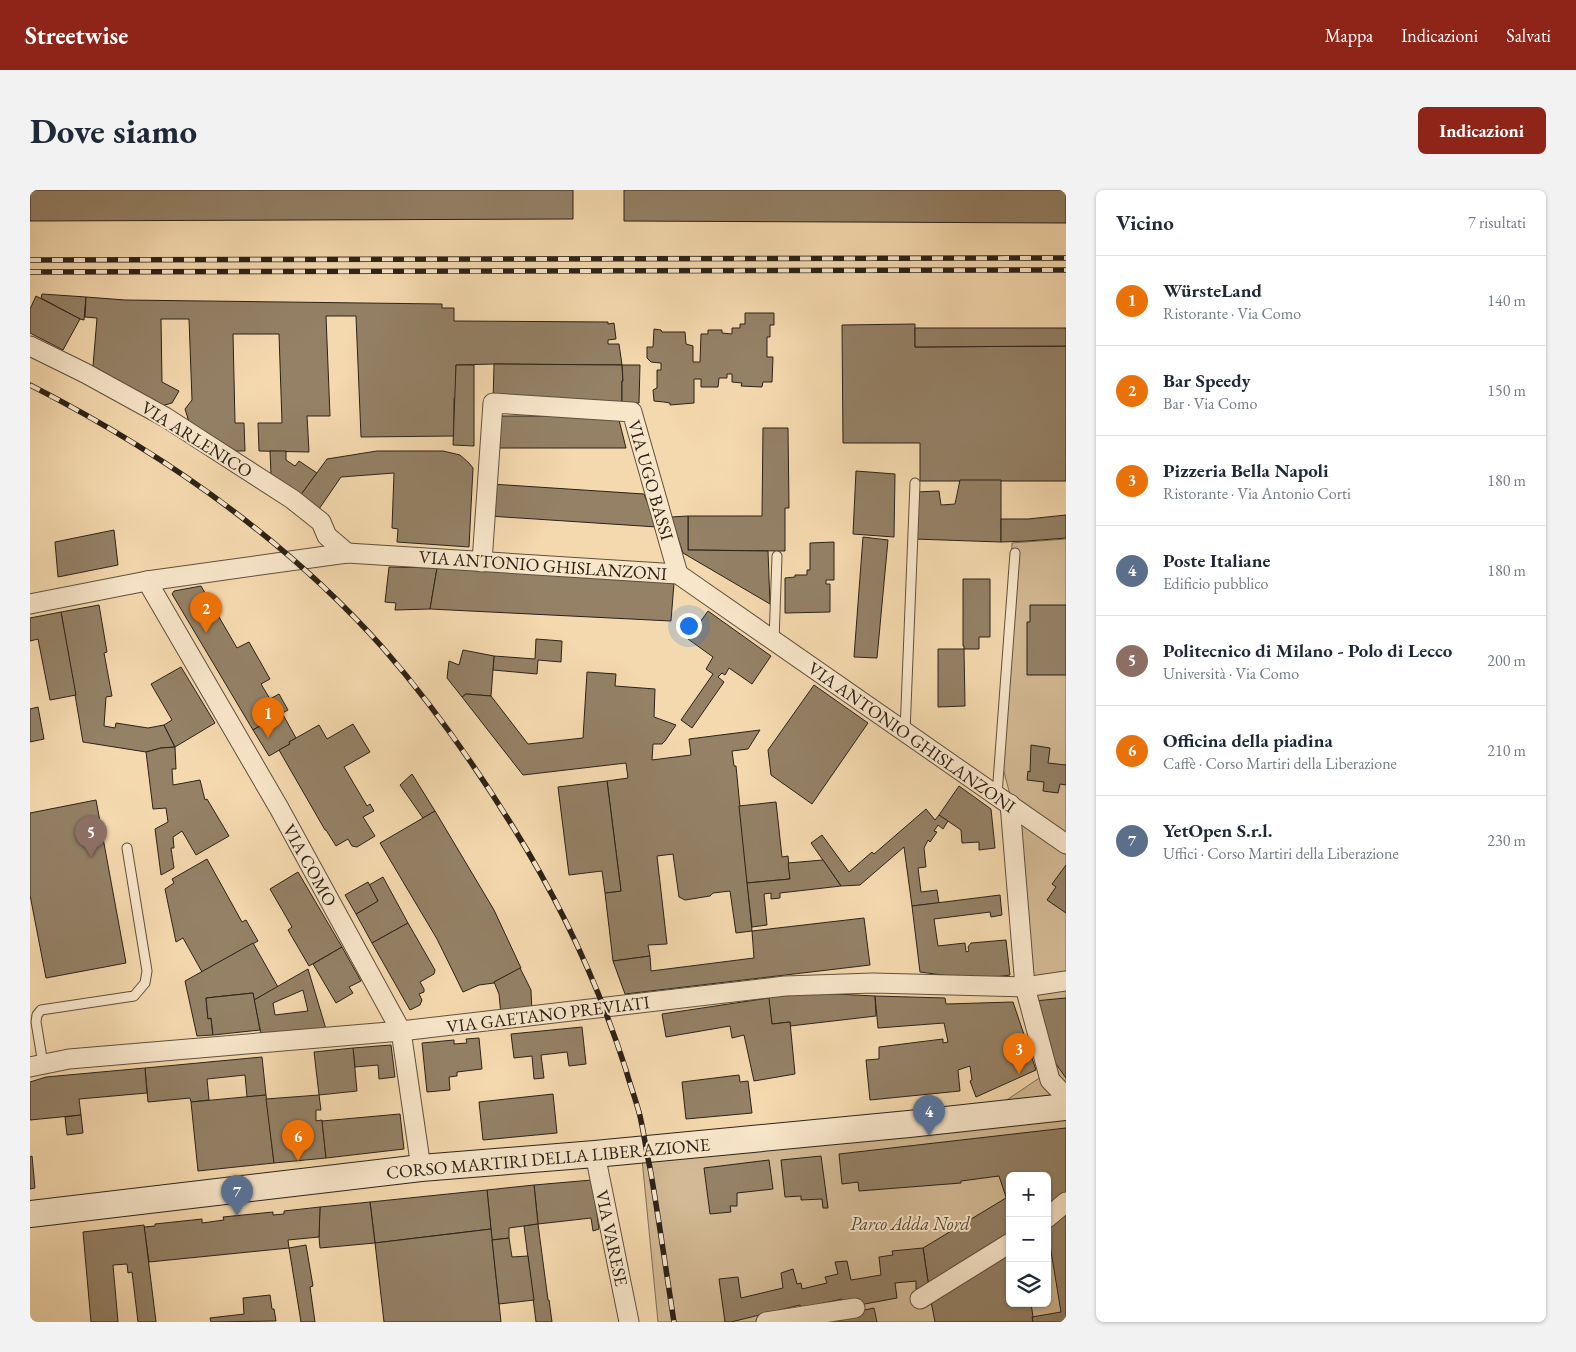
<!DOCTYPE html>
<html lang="it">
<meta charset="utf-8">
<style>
body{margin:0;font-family:"EB Garamond",serif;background:#f2f2f3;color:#1f2937}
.controls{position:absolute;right:15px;bottom:15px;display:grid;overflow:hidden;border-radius:8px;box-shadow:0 1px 4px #0004}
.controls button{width:45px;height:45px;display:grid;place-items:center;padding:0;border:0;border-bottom:1px solid #e0e1e3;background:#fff;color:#1f2937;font:25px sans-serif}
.you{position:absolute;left:658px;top:435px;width:18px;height:18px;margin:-12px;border:4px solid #fff;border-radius:50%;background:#1a73e8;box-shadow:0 0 0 8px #1a73e833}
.badge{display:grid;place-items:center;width:32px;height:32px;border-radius:50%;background:#8f2418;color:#fff;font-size:16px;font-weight:700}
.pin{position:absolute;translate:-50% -41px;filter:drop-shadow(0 1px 2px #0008)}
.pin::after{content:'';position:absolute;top:26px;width:18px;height:15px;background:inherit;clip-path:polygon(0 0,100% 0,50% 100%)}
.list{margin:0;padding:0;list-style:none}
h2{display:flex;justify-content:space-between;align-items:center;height:65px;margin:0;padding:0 20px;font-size:21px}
h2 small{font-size:16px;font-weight:400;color:#747a83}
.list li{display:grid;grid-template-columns:32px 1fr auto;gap:15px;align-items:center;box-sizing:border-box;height:90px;padding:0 20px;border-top:1px solid #e0e1e3}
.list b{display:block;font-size:19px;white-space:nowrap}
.list p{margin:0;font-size:16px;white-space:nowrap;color:#747a83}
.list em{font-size:16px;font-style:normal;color:#747a83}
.icon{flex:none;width:28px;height:28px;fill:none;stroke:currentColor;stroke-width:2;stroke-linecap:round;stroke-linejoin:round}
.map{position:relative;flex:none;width:1036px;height:1132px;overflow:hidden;border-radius:8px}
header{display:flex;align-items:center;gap:30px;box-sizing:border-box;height:70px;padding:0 25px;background:#8f2418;color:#fff}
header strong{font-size:24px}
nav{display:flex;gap:28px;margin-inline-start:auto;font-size:18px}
.intro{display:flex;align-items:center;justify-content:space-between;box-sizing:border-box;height:120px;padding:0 30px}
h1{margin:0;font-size:35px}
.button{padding:12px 22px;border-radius:8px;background:#8f2418;color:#fff;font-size:18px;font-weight:700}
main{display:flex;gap:30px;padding:0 30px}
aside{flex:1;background:#fff;border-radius:8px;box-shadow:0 1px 4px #0004}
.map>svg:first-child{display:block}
.green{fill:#d3ba94;stroke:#7f6e56;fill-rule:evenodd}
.building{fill:#948166;stroke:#2b2218;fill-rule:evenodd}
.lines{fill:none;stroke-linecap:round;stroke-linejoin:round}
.lane-casing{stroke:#5e503e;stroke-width:11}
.street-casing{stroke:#5e503e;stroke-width:21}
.secondary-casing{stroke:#2b2218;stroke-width:28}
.lane{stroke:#f8e6ca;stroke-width:9}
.street{stroke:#f8e6ca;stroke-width:19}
.secondary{stroke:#f8e6ca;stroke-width:26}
.rail-casing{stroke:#2b2218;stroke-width:5.5}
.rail{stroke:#f8e6ca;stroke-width:4;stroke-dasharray:11;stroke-linecap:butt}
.labels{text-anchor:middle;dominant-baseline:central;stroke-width:4;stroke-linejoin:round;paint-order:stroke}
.street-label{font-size:18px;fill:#2b2218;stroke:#f8e6ca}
.park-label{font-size:18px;font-style:italic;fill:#554837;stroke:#f8e6ca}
</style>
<header>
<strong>Streetwise</strong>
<nav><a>Mappa</a><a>Indicazioni</a><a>Salvati</a></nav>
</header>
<div class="intro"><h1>Dove siamo</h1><a class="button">Indicazioni</a></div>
<main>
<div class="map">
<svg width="1036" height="1132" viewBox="0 0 1036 1132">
<rect width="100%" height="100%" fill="#f5d9ae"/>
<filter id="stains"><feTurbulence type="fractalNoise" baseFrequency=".004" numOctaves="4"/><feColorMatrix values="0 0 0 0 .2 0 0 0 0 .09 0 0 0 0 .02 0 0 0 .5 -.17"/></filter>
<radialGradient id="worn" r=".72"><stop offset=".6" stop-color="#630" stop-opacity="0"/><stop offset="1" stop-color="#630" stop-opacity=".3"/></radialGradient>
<path class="green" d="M1036,349V1132H628L612,969L959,922L1024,878L991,797L987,632L973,578L982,353ZM980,986H1017V1113H980Z"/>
<g class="building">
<polygon points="0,0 543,0 543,29 0,31"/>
<polygon points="594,0 1036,0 1036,33 594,31"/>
<polygon points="12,104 56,107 54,130 50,129 11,108"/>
<polygon points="6,106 50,129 33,160 0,143 0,119"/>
<polygon points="56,107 95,110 412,114 412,118 424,118 424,131 578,132 578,134 584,133 586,149 578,150 578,154 589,154 592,175 464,174 426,175 426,208 424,208 424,246 331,247 326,126 296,126 300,226 277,226 279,262 229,261 228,233 252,233 249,144 203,144 205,233 214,233 215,261 206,261 159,232 155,219 162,210 159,129 131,129 132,192 149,201 142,213 131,216 63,176 67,128 55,127"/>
<polygon points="715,123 744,123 744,135 740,135 740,147 737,147 737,167 743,167 742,192 733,192 732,197 711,196 712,193 702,192 702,184 697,184 697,188 689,188 688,197 671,197 671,189 664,189 664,213 640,215 640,213 634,212 624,211 623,200 627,198 627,180 631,180 631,173 621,172 617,168 617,157 623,157 624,139 631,140 632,142 655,142 656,154 663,156 663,172 670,172 671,144 678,144 678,140 692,140 692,143 702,144 702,138 710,138 710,134 715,134"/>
<polygon points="885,134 885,157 1036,156 1036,291 890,291 890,253 813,253 812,135"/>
<polygon points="885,138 1036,138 1036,156 885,157"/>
<polygon points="464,174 592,175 593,191 592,191 592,213 463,213"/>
<polygon points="426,175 444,175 444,256 423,255"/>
<polygon points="592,175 610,175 609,213 592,213 592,191 593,191"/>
<polygon points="463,226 588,226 596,258 463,258"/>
<polygon points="733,238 758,238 759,318 755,318 755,361 658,360 658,326 732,326"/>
<polygon points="240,261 256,261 256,270 265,276 269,271 287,283 270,306 241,285"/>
<polygon points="347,261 413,261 430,265 439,273 443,278 439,357 367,352 368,339 362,338 364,283 311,287 289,319 270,306 297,269"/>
<polygon points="826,281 865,284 864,347 823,344"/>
<polygon points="930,290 971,290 971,352 884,349 885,302 909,301 911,315 925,314"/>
<polygon points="461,294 614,304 627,337 459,326"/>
<polygon points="1036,325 1036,348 997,351 971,352 971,329 998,329"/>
<polygon points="658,326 658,360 738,361 740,414 653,363 641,327"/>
<polygon points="84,340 88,375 28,387 25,352"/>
<polygon points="833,347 858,350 847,468 824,467"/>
<polygon points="804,352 804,390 796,390 796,394 800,394 800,422 755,423 755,388 765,387 765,385 777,385 777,380 780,380 780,353"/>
<polygon points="359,377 407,378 400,419 365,420 366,413 355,412"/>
<polygon points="407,378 644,393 641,431 400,419"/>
<polygon points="933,389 960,389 960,447 949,447 949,459 934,459 934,456 933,456"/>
<polygon points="171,396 207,458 219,452 240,489 231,494 240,509 249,504 258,520 223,540 142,404 144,401"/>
<polygon points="69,415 77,462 74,463 82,506 76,507 74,536 85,538 86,533 118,538 134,535 145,557 131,558 116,562 53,552 31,422"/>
<polygon points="1000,415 1036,415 1036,485 997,485 997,432 1000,432"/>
<polygon points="678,421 741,466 722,494 699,478 695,485 692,483 688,487 694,492 662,538 651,530 683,484 676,479 683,467 658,449"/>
<polygon points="31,422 46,505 20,510 8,449 0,451 0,428"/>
<polygon points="506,449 532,451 531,472 508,470 507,484 463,480 464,466 505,469"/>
<polygon points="908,459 934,459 935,516 908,517"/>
<polygon points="433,460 464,466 461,506 436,504 432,507 417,488 419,471 429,475"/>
<polygon points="151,477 185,533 145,557 134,535 142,530 121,494"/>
<polygon points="557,482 586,484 585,496 625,499 624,527 646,535 635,551 632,554 623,554 622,570 661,565 659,549 730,540 718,559 702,561 704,576 706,576 722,741 706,743 700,701 683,703 680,706 655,710 649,707 643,664 627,666 637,754 618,755 620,766 583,771 575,703 591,701 577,591 598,588 596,573 493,585 432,507 436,504 461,506 498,554 553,548"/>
<polygon points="784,495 838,533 782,614 741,585 738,560"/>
<polygon points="8,517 14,549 0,552 0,519"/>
<polygon points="252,523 266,548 259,552 260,554 239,566 223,540"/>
<polygon points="323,534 340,562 314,577 337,616 340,614 344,621 333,627 345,646 327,657 322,656 318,649 306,656 296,640 295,640 249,560 260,554 259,552 289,535 297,549"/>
<polygon points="1001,555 1020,558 1018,573 1036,575 1036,595 1030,594 1028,603 1013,601 1014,592 997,590 998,581 1000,582"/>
<polygon points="145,557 146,579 142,579 143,595 170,590 175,610 177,609 199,646 166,665 152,641 143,647 144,658 141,658 144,678 131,685 125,639 138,632 136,618 123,619 116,562 131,558"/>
<polygon points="382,584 405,621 393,628 370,595"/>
<polygon points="577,591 591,701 575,703 572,681 539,685 528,597"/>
<polygon points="929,596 961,619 965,658 949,660 949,652 932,653 931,640 909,625"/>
<polygon points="66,610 96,773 16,788 0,705 0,623"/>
<polygon points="746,612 752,667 758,666 760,689 717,693 709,616"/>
<polygon points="896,619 905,630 909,625 918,631 913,639 908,635 904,641 907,642 900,652 898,650 894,658 896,677 888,678 891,702 907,700 909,713 882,716 874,657 830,695 811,696 781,653 792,645 819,682 842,662 844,664"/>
<polygon points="405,621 464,720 491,778 464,792 464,793 449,795 433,802 407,749 350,653"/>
<polygon points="177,669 212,732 216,730 228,751 172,782 153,748 146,752 135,699 144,693 142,689"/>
<polygon points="793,670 811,696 750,703 750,708 741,709 741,703 734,704 737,735 722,737 717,693 760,689 758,673"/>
<polygon points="1036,675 1036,723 1017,710 1026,697 1022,694"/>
<polygon points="268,682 312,757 279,776 258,740 262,737 240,699"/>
<polygon points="353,687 378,733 342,753 326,724 348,711 339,695"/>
<polygon points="338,692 348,711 326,724 315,705"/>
<polygon points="970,705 972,725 961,727 960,722 904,729 908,756 935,753 936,762 939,761 938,757 941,753 976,750 980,785 943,790 942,785 935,788 890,782 882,716"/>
<polygon points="834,728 840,775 595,804 583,771 620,766 621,781 724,768 722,741"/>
<polygon points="378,733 405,780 404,784 390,792 394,799 394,802 389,804 392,810 390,815 380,820 342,753"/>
<polygon points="223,753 248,797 224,810 223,803 176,808 178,829 181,828 183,845 167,846 155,791"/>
<polygon points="312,757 331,791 319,797 323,803 306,813 283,774"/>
<polygon points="490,778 501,800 502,823 471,825 469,804 464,792"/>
<path d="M278,779L296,839L231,844L224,810ZM273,800L278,821L245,825L243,813Z"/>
<polygon points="765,802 845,806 846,826 760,836 760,832 742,834 738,805"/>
<polygon points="223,803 230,840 183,845 181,828 178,829 176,808"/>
<polygon points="845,806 915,808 916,814 983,812 1006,880 946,907 940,891 942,890 940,876 928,880 930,901 840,910 836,870 849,869 849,857 913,849 913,853 918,852 914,833 848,838"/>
<polygon points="739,808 742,834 760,832 765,884 724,891 714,845 702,848 700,836 636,847 632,824"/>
<polygon points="1036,808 1036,888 1021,867 1004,811"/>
<polygon points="552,837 556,874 539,876 537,862 511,865 514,888 504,889 502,866 484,868 481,844"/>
<polygon points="449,848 452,879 427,882 427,886 419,887 420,900 397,902 392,853 424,850 424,854 437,853 436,849"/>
<polygon points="361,855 365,887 349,889 348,875 325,877 323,858"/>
<polygon points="323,858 327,901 289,905 284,862"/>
<polygon points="232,867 236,905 217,907 215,885 177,889 179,910 161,912 160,908 118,912 115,878"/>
<polygon points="115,878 117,903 49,909 51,925 0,930 0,892 16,887"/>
<polygon points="709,885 710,892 718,891 722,923 656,929 652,892"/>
<polygon points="523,904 527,943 453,950 449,912"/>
<polygon points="236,905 244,973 168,981 161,912"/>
<polygon points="289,905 291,920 286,920 286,931 292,930 296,968 244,973 236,909"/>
<polygon points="370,924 374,959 296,968 292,931"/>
<polygon points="51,925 53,943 37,945 35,927"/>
<polygon points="1036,938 1036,1007 1017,1023 1017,986 980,986 980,1019 969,986 931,991 931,993 829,1001 828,992 812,994 809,964"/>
<polygon points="2,966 5,998 0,999 0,967"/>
<polygon points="791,966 798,1018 793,1018 792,1009 771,1010 771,1006 755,1007 751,970"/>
<polygon points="739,970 743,999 707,1003 707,1016 700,1016 701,1022 680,1024 674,978"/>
<polygon points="562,990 569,1039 563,1041 561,1028 508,1034 504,995"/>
<polygon points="504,995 508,1034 479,1038 479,1048 462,1050 457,1000"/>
<polygon points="457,1000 461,1039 345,1053 340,1012"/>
<polygon points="976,1008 980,1019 980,1050 899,1098 893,1058"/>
<polygon points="340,1012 345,1053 290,1058 289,1047 290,1017"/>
<polygon points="290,1017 289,1047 258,1050 259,1058 119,1072 114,1037 125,1036 125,1034 172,1029 172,1033 194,1030 193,1027 243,1022 243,1025 254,1024 254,1021"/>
<polygon points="1036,1017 1036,1132 1003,1132 1002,1127 1031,1122 1017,1037"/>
<polygon points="508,1034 518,1110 519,1110 522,1132 506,1132 494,1036"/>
<polygon points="114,1035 126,1132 108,1132 102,1082 98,1083 97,1074 83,1075 88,1132 61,1132 53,1042"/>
<polygon points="461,1039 471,1132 354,1132 345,1053"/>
<polygon points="479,1048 482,1067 498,1066 504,1110 469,1114 462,1050"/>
<polygon points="276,1055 283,1096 280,1097 285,1132 271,1132 259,1058"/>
<polygon points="893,1058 899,1098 889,1100 886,1099 886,1091 865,1093 867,1108 813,1118 812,1109 771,1118 770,1115 701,1132 695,1132 689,1089 708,1087 711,1108 753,1098 751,1083 763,1079 767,1094 771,1093 772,1099 797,1093 795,1087 808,1084 805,1072 817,1071 821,1090 851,1085 849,1067 863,1065 862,1061"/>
<polygon points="980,1058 980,1113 1001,1113 1003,1127 1002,1127 1003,1132 905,1132 900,1106"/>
<polygon points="240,1105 242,1119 244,1119 246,1131 181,1132 180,1128 214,1124 213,1108"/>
<polygon points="844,1118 847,1132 785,1132 815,1124"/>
</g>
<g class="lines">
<g class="lane-casing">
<g id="lane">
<polyline points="744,451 747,366"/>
<polyline points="875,542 885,293"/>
<polyline points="967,605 985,363"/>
<polyline points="13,874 6,832 7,825 11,820 104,806 115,793 117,781 97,658"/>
</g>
</g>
<g class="street-casing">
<g id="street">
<polyline points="0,156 55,183 135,227 262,309 291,332 297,346 317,363"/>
<polyline points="452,372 463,213 602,222 648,384"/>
<polyline points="117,391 249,618 371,841 391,978"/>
<polyline points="0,414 117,391 317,363 648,384 1036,654"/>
<polyline points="980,614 995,797 1020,890 1036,907"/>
<polyline points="0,877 39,869 371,841 755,796 843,793 995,797 1036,791"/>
<polyline points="565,964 599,1132"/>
<polyline points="1017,1028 1036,1012"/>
<polyline points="890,1109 980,1053"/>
<polyline points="736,1132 825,1118"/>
</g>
</g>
<g class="secondary-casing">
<polyline id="secondary" points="0,1024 391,978 565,964 879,934 1036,917"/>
</g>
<use href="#lane" class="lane"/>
<use href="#street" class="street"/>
<use href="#secondary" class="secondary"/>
<g class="rail-casing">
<g id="rail">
<polyline points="0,70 1036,68"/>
<polyline points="0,82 1036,80"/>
<path d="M0,195C131,262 254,347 353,458C401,513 444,574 483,637C531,714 568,793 596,880C600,895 606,910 610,926C614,943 616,961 620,978C629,1029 636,1081 644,1132"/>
</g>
</g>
<use href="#rail" class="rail"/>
</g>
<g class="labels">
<g class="street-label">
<text transform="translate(167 249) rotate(32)">VIA ARLENICO</text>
<text transform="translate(621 290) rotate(74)">VIA UGO BASSI</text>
<text transform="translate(513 375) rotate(4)">VIA ANTONIO GHISLANZONI</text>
<text transform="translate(882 547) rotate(35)">VIA ANTONIO GHISLANZONI</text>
<text transform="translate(280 675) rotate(61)">VIA COMO</text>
<text transform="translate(518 824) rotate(-7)">VIA GAETANO PREVIATI</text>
<text transform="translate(518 968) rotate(-5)">CORSO MARTIRI DELLA LIBERAZIONE</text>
<text transform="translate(582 1048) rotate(78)">VIA VARESE</text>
</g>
<g class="park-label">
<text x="880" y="1033">Parco Adda Nord</text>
</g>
</g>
<rect width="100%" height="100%" filter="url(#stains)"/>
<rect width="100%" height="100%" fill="url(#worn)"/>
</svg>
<div class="controls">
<button>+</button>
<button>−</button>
<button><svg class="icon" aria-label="layers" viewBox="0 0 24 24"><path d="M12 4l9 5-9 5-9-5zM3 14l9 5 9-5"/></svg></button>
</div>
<div class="you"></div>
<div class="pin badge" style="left:238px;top:548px;background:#e8710a">1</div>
<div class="pin badge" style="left:176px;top:443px;background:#e8710a">2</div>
<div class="pin badge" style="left:989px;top:884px;background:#e8710a">3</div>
<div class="pin badge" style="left:899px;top:946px;background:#5c6f8a">4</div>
<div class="pin badge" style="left:61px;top:667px;background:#8d6e63">5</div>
<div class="pin badge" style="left:268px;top:971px;background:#e8710a">6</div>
<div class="pin badge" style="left:207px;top:1026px;background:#5c6f8a">7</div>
</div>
<aside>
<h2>Vicino<small>7 risultati</small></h2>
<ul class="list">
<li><span class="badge" style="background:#e8710a">1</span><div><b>WürsteLand</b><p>Ristorante · Via Como</p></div><em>140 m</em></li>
<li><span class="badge" style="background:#e8710a">2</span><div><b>Bar Speedy</b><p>Bar · Via Como</p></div><em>150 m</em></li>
<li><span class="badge" style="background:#e8710a">3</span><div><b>Pizzeria Bella Napoli</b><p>Ristorante · Via Antonio Corti</p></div><em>180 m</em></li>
<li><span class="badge" style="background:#5c6f8a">4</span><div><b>Poste Italiane</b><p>Edificio pubblico</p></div><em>180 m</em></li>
<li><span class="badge" style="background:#8d6e63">5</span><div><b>Politecnico di Milano - Polo di Lecco</b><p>Università · Via Como</p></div><em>200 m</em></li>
<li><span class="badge" style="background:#e8710a">6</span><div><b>Officina della piadina</b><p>Caffè · Corso Martiri della Liberazione</p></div><em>210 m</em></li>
<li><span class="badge" style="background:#5c6f8a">7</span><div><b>YetOpen S.r.l.</b><p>Uffici · Corso Martiri della Liberazione</p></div><em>230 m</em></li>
</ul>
</aside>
</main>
